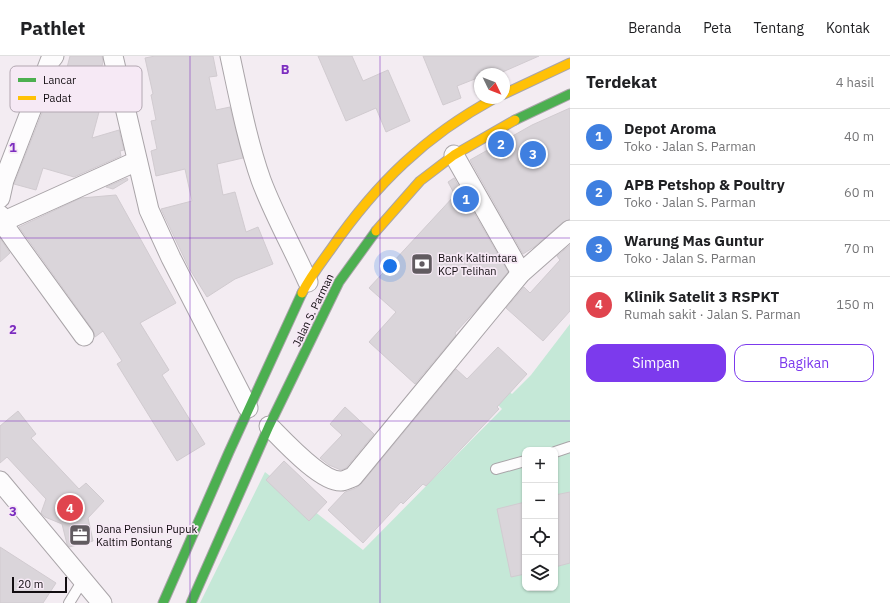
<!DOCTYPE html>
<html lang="id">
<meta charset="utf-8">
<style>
body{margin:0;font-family:"IBM Plex Sans",sans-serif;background:#f6f6f6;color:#202124}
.controls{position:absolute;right:12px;bottom:12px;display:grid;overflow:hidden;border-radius:8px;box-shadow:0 1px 3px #0004}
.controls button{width:36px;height:36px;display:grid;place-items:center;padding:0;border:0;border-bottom:1px solid #e0e0e0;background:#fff;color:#202124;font:20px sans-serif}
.compass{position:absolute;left:474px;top:12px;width:36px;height:36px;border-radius:50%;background:#fff;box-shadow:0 1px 3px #0004;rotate:133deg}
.scale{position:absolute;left:12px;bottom:10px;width:55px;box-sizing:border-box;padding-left:4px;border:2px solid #120d11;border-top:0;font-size:11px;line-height:14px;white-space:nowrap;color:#120d11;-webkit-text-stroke:3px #f6e9f5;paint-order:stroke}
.you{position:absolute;left:390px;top:210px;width:14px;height:14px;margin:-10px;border:3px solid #fff;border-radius:50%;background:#1a73e8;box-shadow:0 0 0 6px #1a73e833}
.badge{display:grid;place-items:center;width:26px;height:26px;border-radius:50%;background:#7c3aed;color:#fff;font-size:13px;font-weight:700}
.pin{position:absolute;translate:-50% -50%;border:2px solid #fff;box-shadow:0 1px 4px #0006}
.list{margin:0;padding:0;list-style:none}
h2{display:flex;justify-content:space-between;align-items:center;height:52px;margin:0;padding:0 16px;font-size:17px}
h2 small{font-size:13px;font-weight:400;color:#757577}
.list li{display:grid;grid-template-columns:26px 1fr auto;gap:12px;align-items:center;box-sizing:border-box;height:56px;padding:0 16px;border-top:1px solid #e0e0e0}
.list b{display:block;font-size:15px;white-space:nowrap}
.list p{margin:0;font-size:13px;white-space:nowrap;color:#757577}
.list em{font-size:13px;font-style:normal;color:#757577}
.actions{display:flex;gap:8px;padding:12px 16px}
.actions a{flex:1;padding:9px 0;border:1px solid #7c3aed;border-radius:12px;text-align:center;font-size:14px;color:#7c3aed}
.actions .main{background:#7c3aed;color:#fff}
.icon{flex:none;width:22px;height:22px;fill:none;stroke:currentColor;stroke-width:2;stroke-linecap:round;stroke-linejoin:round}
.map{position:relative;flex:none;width:570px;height:547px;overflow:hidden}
header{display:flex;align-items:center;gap:24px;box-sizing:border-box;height:56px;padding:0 20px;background:#fff;border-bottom:1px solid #e0e0e0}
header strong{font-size:19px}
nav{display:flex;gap:22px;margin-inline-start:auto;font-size:14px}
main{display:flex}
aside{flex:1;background:#fff}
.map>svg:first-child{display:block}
.green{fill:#c5e8d7;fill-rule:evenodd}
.building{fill:#dad5da;stroke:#d1cbd0}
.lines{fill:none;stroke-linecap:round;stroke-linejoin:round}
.lane-casing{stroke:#a9a4a8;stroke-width:12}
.street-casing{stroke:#a9a4a8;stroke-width:21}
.fast-casing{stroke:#a9a4a8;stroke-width:11}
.slow-casing{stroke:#a9a4a8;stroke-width:11}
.lane{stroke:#fdfcfd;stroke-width:10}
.street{stroke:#fdfcfd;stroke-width:19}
.fast{stroke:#4caf50;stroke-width:9}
.slow{stroke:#ffc107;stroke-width:9}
.grid{fill:none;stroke:#7b2cbf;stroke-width:1;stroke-opacity:0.55}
.labels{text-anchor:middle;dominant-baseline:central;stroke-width:3.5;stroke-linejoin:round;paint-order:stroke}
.poi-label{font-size:11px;fill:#120d11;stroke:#f6e9f5;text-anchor:start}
.street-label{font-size:11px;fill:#120d11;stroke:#f6e9f5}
.key{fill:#f6e9f5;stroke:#b2a7b1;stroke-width:1}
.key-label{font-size:11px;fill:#120d11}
.grid-label{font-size:13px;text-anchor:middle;font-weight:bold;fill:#7b2cbf;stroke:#f6e9f5;stroke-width:3.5;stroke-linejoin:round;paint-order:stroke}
</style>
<header>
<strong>Pathlet</strong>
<nav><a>Beranda</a><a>Peta</a><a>Tentang</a><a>Kontak</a></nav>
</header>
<main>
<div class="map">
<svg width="570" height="547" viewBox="0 0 570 547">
<rect width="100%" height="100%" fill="#f3ecf2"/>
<path class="green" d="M570,268V547H200L265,416L363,494L502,353L485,336L496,324L512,338L531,319ZM525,394H555V532H525Z"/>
<g class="building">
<polygon points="70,0 102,0 103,6 97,28 106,30 92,82 119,74 124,94 120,95 121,100 74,121 43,112 36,134 14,128 53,29 62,31"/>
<polygon points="155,0 213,0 217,20 209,21 216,54 230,51 243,102 217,108 223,139 235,136 246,176 258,171 273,208 235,223 207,241 189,212 161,153 192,145 185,113 156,120 151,95 157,93 151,65 156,64 151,39 153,38 145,2"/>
<polygon points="318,0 352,0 363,25 388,14 410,65 386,76 376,52 346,65"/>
<polygon points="423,0 539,0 498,18 496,14 486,18 480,18 480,21 457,30 461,42 443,49"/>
<polygon points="570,52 570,163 563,166 534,191 523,198 470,104 532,69"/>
<polygon points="127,122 128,124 113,133 106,131"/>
<polygon points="454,122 508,216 479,251 455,277 456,279 415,328 369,286 396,256 369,232 455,139 448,126"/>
<polygon points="116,139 176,247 140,267 169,314 162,319 205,388 177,405 117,308 122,305 103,275 95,281 93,274 19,171 81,142"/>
<polygon points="0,182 10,197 0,206"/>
<polygon points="570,189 570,255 543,285 506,252 524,231 530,237 560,204 557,200"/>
<polygon points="498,291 527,318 497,351 499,353 426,430 423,428 403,448 401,446 363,487 328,454 345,436 356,432 361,428 456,313 467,323"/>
<polygon points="345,351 374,378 346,412 341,414 329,409 320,402 342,379 330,368"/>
<polygon points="18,355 36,378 31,382 79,433 86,427 104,445 88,462 93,485 69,491 67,488 62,468 45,461 41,457 46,443 7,401 0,407 0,370"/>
<polygon points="284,405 327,446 309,465 266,424"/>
<polygon points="570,436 570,507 555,511 555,439"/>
<polygon points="525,446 525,518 511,521 497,453"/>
<polygon points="0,491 56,527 43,547 0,547"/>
</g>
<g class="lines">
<g class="lane-casing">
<g id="lane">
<polyline points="555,396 570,391"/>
<polyline points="496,413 525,405"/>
<polyline points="69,547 83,524"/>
</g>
</g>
<g class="street-casing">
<g id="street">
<polyline points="113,0 149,154 171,202 248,352"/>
<path d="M230,0C239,41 247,84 261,124C274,159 293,192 308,226"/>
<polyline points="454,99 521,217"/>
<polyline points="0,142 4,124 50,5 54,0"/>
<polyline points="0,159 2,166 18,189 84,280"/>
<polyline points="2,166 137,105"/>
<path d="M269,370C283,384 321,426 341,425C345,425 349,422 353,421L521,217L570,174"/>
<polyline points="0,425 102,547"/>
</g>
</g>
<g class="fast-casing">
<g id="fast">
<polyline points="515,64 570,38"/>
<polyline points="163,547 229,396 302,237"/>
<polyline points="191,547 269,370 339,226 376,175"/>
</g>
</g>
<g class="slow-casing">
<g id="slow">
<polyline points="504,38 570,7"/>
<polyline points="376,175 420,125 454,99 515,64"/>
<path d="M302,237C310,221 321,207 331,193C376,128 425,80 495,42"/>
</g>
</g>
<use href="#lane" class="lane"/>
<use href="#street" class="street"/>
<use href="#fast" class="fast"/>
<use href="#slow" class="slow"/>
</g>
<path class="grid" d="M190,0V547M380,0V547M0,182H570M0,365H570"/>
<defs>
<g id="bank-square" transform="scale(1.15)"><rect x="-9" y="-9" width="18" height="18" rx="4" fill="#615b60" stroke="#f6e9f5"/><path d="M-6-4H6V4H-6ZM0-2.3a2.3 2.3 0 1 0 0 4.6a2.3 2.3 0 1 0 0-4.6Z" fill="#fff"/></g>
<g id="office-square" transform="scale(1.15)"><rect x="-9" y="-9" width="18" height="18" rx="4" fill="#615b60" stroke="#f6e9f5"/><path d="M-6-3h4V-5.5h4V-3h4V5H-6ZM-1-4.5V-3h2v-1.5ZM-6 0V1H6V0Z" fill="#fff"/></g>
</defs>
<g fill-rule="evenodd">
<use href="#bank-square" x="422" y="208"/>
<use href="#office-square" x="80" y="479"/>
</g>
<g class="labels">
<g class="poi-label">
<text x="438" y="202">Bank Kaltimtara<tspan x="438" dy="13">KCP Telihan</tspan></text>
<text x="96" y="473">Dana Pensiun Pupuk<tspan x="96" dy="13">Kaltim Bontang</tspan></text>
</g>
<g class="street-label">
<text transform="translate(313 254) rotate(-64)">Jalan S. Parman</text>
</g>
</g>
<rect x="10" y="10" width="132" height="46" rx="6" class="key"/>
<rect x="18" y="22" width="18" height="4" fill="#4caf50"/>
<rect x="18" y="40" width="18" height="4" fill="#ffc107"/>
<g class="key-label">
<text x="43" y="28">Lancar</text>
<text x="43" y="46">Padat</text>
</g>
<g class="grid-label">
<text x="285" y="18">B</text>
<text x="13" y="96">1</text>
<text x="13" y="278">2</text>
<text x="13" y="460">3</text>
</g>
</svg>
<div class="controls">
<button>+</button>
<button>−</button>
<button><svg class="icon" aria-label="locate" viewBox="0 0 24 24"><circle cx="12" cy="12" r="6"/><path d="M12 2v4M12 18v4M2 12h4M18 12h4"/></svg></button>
<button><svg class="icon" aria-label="layers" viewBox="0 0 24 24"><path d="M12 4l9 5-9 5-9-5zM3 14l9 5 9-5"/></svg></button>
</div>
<svg class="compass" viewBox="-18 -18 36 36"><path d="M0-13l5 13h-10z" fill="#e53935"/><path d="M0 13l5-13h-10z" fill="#757577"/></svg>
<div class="scale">20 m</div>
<div class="you"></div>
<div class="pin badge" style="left:466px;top:143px;background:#3f7fe0">1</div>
<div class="pin badge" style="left:501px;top:88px;background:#3f7fe0">2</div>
<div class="pin badge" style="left:533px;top:98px;background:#3f7fe0">3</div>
<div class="pin badge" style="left:70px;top:452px;background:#e0444e">4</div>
</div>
<aside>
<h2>Terdekat<small>4 hasil</small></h2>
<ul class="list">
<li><span class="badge" style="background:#3f7fe0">1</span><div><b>Depot Aroma</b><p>Toko · Jalan S. Parman</p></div><em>40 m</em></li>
<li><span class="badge" style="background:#3f7fe0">2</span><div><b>APB Petshop &amp; Poultry</b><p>Toko · Jalan S. Parman</p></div><em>60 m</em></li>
<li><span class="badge" style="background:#3f7fe0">3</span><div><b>Warung Mas Guntur</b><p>Toko · Jalan S. Parman</p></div><em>70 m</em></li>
<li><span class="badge" style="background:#e0444e">4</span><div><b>Klinik Satelit 3 RSPKT</b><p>Rumah sakit · Jalan S. Parman</p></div><em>150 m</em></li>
</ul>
<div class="actions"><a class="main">Simpan</a><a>Bagikan</a></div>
</aside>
</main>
